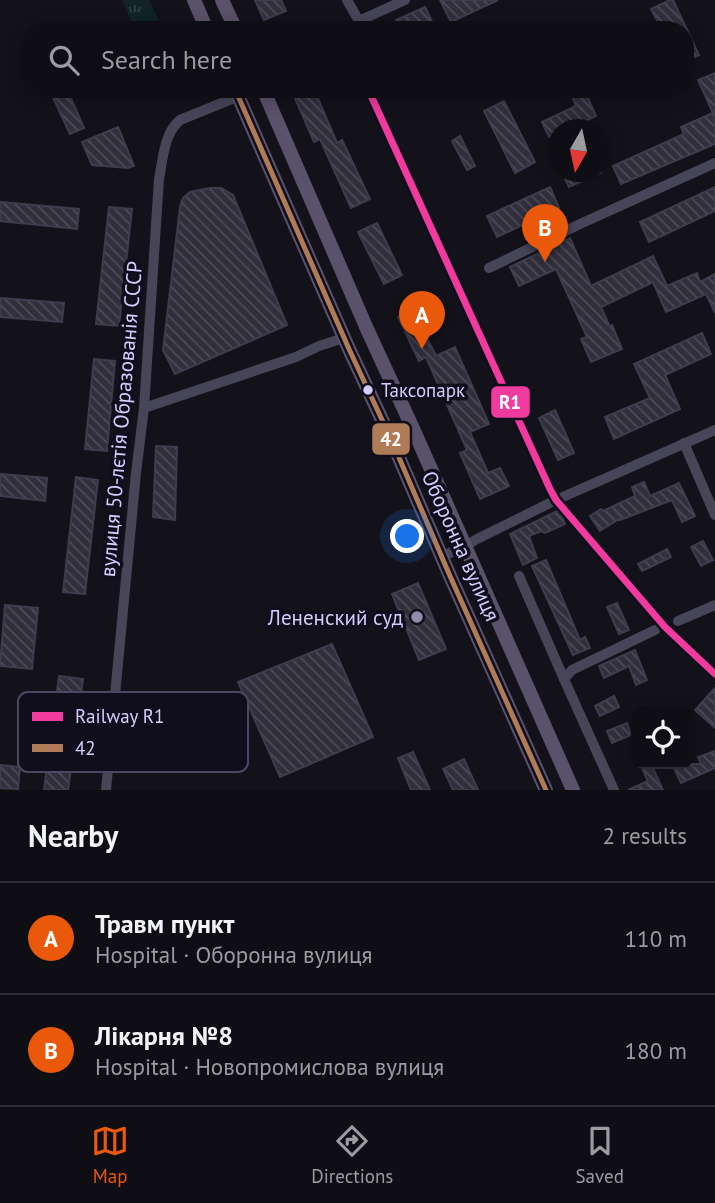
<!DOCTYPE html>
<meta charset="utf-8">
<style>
body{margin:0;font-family:"PT Sans",sans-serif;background:#17171d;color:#f1f3f6}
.controls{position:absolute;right:21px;bottom:21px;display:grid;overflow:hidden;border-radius:14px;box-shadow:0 4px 18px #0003}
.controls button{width:63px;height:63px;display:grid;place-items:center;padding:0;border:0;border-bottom:2px solid #2e2e34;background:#0e0e14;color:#f1f3f6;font:35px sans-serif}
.compass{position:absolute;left:547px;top:119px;width:63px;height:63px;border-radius:50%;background:#0e0e14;box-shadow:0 4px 18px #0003;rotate:189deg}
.you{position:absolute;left:408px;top:537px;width:24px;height:24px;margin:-18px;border:5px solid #fff;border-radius:50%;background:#1a73e8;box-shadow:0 0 0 10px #1a73e833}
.badge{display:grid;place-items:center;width:46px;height:46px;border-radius:50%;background:#ea580c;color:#fff;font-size:23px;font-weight:700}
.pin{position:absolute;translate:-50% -58px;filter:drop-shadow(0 2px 4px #0008)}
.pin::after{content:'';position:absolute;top:37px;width:24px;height:21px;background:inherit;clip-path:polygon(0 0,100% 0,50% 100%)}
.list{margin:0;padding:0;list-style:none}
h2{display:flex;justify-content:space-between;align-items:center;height:91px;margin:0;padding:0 28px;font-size:30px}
h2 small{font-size:23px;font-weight:400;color:#9b9ca0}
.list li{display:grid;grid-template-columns:46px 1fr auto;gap:21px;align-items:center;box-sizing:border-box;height:112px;padding:0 28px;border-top:2px solid #2e2e34}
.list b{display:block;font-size:26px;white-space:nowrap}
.list p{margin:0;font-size:23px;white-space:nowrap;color:#9b9ca0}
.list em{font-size:23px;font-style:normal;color:#9b9ca0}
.icon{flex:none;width:38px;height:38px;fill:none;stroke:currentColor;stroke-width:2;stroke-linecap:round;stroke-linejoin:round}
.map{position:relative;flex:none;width:715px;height:790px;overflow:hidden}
.search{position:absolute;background:#0e0e14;box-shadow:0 4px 18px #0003;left:21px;right:21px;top:21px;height:77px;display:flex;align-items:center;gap:18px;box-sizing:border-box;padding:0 24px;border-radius:28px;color:#9b9ca0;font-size:26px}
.sheet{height:315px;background:#0e0e14}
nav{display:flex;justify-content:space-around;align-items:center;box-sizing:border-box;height:98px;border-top:2px solid #2e2e34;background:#0e0e14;font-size:19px;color:#9b9ca0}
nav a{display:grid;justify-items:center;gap:4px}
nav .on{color:#ea580c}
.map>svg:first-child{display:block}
.grass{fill:url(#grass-tufts)}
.building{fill:url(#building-back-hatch);stroke:#3e3c4d;stroke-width:2}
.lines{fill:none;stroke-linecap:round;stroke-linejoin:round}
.minor{stroke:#474659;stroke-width:10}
.major{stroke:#5a516a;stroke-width:14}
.bus-1-casing{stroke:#100e1d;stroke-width:10}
.bus-1{stroke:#b07c57;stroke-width:5}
.rail-1-casing{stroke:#100e1d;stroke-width:12}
.rail-1{stroke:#f13a9d;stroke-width:7}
.bus-dot{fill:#d3cefb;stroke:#100e1d;stroke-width:2.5}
.poi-dot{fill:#908cac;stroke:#100e1d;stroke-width:2.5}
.labels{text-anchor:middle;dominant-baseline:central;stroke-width:7;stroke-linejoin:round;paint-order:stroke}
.bus-label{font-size:19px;fill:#d3cefb;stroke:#100e1d;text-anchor:start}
.street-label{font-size:21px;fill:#d3cefb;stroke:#100e1d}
.poi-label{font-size:21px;fill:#d3cefb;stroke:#100e1d;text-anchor:end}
.key{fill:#100e1d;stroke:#4a4860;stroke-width:2}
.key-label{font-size:19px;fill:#d3cefb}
.line-badge{stroke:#100e1d;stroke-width:2.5}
.badge-label{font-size:19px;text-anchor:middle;font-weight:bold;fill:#fff}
</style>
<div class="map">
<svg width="715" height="790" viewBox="0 0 715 790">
<defs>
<pattern id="grass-tufts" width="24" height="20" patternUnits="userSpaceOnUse" patternTransform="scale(1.75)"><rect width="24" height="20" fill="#112324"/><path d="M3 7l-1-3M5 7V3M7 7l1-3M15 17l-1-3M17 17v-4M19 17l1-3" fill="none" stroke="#334245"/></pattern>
<pattern id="building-back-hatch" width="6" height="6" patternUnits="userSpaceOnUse" patternTransform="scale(1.75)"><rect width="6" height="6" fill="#312f3c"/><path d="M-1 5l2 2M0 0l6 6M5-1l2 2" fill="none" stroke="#4e4c59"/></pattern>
</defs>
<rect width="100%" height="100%" fill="#13121a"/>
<polygon class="grass" points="122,0 149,0 163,30 135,30"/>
<g class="building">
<polygon points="255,0 281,0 286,11 264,20"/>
<polygon points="440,0 498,0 451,22"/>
<polygon points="670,0 673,0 699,55 685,62 685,30 662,30 651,9"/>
<polygon points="425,7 436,30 401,30 396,20"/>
<polygon points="715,73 715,144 621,184 613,166 684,134 681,127 713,113 698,80"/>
<polygon points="49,89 67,89 84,128 70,134"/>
<polygon points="291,89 314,89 337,143 342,140 370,199 351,208 320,139 314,142"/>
<polygon points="569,89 584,89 596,116 566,130 557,130 557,133 549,137 542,122 576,106"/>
<polygon points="504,101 535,162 515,173 484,111"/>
<polygon points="118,127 134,166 128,168 92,165 82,142"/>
<polygon points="460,136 475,166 467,170 452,141"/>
<polygon points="562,172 602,172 569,187"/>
<polygon points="550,187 559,208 497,237 487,216"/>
<polygon points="715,187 715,211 649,242 640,222"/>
<polygon points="210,188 221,188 233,195 287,325 175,374 163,350 180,207 183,198 190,192"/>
<polygon points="0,202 79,209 77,229 0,221"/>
<polygon points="109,207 132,209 119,326 96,324"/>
<polygon points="377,223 402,275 384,284 358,232"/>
<polygon points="570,238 591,286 653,256 667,286 697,273 700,282 715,274 715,313 706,294 666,312 653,282 601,307 610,327 612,325 622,349 591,362 581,339 587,337 556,269 519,286 510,267"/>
<polygon points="0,298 64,303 62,322 0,317"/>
<polygon points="425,304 433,320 421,326 436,356 455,347 489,424 470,432 488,473 500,468 509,486 480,499 460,453 467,450 426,357 419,361 398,317"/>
<polygon points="702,333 711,354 665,375 680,409 614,439 605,417 650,398 634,364"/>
<polygon points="94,359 115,361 107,451 85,449"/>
<polygon points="555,410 574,453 558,460 539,418"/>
<polygon points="156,446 177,447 175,520 153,517"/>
<polygon points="0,474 47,478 45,501 0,496"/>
<polygon points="76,477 98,480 85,594 63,592"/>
<polygon points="644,482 650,496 679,483 695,516 682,522 672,500 620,520 619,519 600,531 590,516 601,509 603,511 635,496 632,487"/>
<polygon points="559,510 565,524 545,533 541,531 529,536 537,558 523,565 510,534"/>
<polygon points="703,541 713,560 701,566 691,547"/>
<polygon points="667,549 671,557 642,571 638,564"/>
<polygon points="546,560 580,640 585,637 590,648 573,655 532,566"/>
<polygon points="418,583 446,649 419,660 392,594"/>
<polygon points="617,603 629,630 619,634 607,607"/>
<polygon points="5,605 38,608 32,669 0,666"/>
<polygon points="332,644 373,737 280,777 238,682"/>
<polygon points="635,650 647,680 636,685 629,666 604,678 599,666"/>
<polygon points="59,676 83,679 68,790 44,790"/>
<polygon points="715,688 715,728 695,710"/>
<polygon points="614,696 619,707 600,716 595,706"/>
<polygon points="627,723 631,735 612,743 607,731"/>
<polygon points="715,751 715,768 681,783 672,764 701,764 698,757"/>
<polygon points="413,752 430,790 411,790 398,758"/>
<polygon points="464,759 478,790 453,790 443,769"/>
<polygon points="640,764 651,764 663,790 628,790 648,781"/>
<polygon points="0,765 20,767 18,789 0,788"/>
</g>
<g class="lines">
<g class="minor">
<polyline points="347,0 359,21 405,0"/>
<polyline points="489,268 580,224 715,163"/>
<polyline points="144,408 296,357 319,346 344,338"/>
<polyline points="684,443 715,515"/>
<polyline points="442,556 465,547 475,540 556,500 715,430"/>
<polyline points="519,576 564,679"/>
<polyline points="678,621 715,605"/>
<path d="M106,790L136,473L144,408L159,179C163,159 164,133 180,120L239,96"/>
<polyline points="614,790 564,679 572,670 655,630"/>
</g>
<g class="major">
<polyline points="194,0 207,30"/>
<polyline points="222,0 236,30"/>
<polyline points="235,89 349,349 391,439 450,576 546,790"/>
<polyline points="263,89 367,329 415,433 573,790"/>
</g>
<g class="bus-1-casing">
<polyline id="bus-1" points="235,89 349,349 391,439 450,576 546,790"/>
</g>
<use href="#bus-1" class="bus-1"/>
<g class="rail-1-casing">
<polyline id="rail-1" points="368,89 550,489 556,500 665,627 715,674"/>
</g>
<use href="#rail-1" class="rail-1"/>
</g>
<circle class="bus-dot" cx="368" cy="390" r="6"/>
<circle class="poi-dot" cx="417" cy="617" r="7"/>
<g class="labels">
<g class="bus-label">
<text x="381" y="390">Таксопарк</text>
</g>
<g class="street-label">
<text transform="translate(121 419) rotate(-85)">вулиця 50-лєтія Образованія СССР</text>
<text transform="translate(461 546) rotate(66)">Оборонна вулиця</text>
</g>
<g class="poi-label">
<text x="403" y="617">Лененский суд</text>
</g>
</g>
<rect x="18" y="692" width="230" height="80" rx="10" class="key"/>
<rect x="32" y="712" width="31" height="9" fill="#f13a9d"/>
<rect x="32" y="744" width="31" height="8" fill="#b07c57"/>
<g class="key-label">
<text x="75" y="723">Railway R1</text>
<text x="75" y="755">42</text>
</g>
<g class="line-badge">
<rect x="490" y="385" width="41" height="34" rx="7" fill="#f13a9d"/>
<rect x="371" y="422" width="40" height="34" rx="7" fill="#b07c57"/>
</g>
<g class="badge-label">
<text x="510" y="409">R1</text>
<text x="391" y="446">42</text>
</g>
</svg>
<div class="controls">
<button><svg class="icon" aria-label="locate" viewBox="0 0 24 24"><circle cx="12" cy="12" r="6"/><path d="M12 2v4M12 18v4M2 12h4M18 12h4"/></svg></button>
</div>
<svg class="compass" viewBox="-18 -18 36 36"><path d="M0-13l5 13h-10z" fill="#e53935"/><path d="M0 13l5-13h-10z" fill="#9b9ca0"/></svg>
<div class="you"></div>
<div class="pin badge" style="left:422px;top:349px">A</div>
<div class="pin badge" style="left:545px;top:262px">B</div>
<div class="search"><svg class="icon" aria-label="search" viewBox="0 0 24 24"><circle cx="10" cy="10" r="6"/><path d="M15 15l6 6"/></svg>Search here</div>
</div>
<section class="sheet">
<h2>Nearby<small>2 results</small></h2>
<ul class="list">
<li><span class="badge">A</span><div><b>Травм пункт</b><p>Hospital · Оборонна вулиця</p></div><em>110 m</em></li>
<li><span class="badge">B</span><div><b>Лікарня №8</b><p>Hospital · Новопромислова вулиця</p></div><em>180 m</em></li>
</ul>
</section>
<nav>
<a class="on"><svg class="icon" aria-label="map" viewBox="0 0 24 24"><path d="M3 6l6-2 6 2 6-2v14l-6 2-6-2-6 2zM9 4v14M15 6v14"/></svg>Map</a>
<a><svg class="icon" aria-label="directions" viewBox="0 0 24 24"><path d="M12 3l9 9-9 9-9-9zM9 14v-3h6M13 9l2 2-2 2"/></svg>Directions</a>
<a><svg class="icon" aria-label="saved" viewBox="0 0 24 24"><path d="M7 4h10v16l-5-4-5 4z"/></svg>Saved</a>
</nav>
